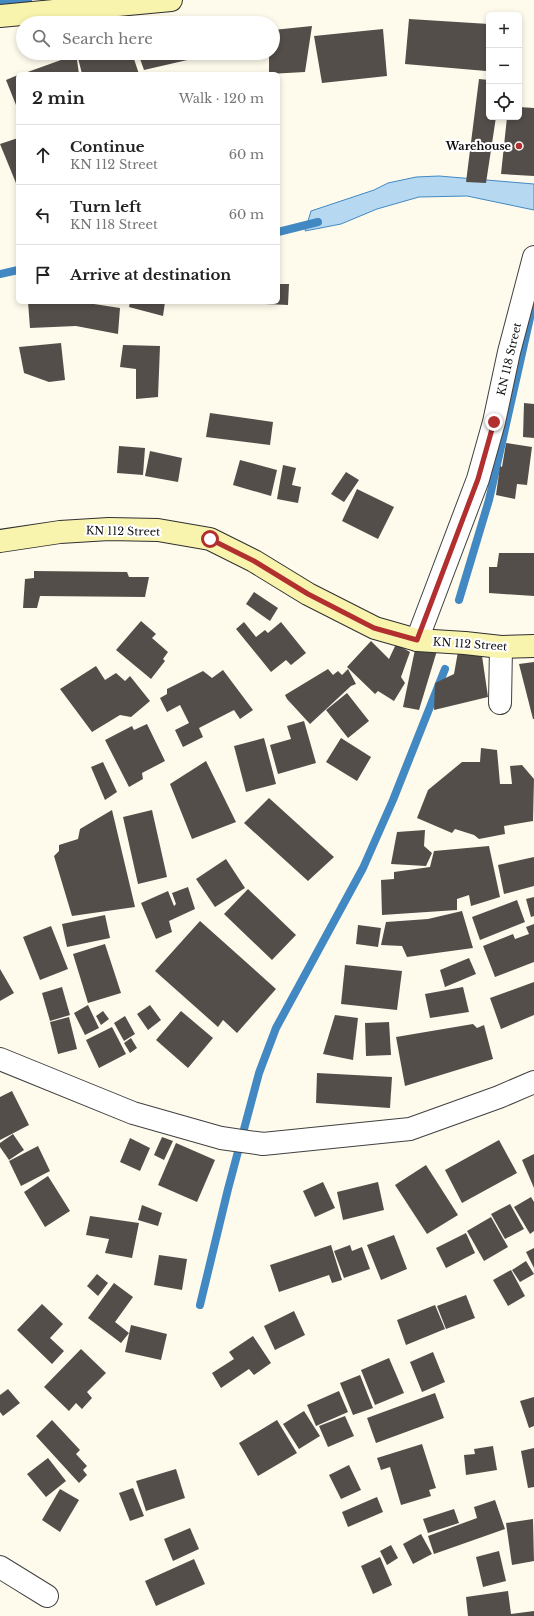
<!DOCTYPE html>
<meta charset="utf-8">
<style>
body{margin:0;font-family:"Libre Baskerville",serif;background:#f6f6f6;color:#222}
.controls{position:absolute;right:12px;top:12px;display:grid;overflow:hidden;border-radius:6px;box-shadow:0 2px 6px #0003}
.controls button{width:36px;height:36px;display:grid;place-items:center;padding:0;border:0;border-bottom:1px solid #e0e0e0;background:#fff;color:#222;font:20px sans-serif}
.stop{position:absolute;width:12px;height:12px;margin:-9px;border:3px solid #b22f2f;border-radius:50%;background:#fff}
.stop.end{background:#b22f2f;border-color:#fff;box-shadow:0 1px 4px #0008}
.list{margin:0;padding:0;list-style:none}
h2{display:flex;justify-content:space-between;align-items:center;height:52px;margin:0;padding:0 16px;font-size:17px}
h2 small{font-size:13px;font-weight:400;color:#767676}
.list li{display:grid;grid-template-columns:26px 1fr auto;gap:12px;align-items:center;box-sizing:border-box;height:60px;padding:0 16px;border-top:1px solid #e0e0e0}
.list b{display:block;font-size:15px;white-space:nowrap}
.list p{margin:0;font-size:13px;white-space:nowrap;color:#767676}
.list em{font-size:13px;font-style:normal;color:#767676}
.icon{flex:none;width:22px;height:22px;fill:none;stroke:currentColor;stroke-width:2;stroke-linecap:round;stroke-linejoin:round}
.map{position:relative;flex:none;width:534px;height:1616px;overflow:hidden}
.search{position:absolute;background:#fff;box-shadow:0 2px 6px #0003;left:16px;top:16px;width:264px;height:44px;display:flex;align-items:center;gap:10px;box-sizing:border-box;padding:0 14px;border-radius:22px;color:#767676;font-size:15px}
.panel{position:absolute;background:#fff;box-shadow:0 2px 6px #0003;left:16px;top:72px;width:264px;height:232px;border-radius:6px}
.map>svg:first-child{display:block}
.water{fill:#b6d8f1;stroke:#4289c3}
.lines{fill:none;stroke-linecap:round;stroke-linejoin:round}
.stream{stroke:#4289c3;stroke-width:8}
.building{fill:#544e4a}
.street-casing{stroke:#404040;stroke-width:24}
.secondary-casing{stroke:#2f2f2f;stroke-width:24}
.street{stroke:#fff;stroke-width:22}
.secondary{stroke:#f9f4ad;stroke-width:22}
.route{stroke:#b22f2f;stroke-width:5}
.poi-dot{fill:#b22f2f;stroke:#fff;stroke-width:1.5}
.labels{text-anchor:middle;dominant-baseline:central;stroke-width:4;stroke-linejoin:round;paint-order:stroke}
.poi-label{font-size:11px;font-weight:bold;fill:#0d0d0d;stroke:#fff;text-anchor:end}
.street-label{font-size:11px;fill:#0d0d0d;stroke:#fff}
</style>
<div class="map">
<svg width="534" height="1616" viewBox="0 0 534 1616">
<rect width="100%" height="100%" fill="#fefbed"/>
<polygon class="water" points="439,176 534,184 534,210 467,196 419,197 377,209 341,224 305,231 311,211 374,190 388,183 416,177"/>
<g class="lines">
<g class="stream">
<polyline points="0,3 28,0"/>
<polyline points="278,232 318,222"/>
<polyline points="0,274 18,270"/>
<polyline points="459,600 489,500 534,300"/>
<polyline points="200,1305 228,1189 259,1073 276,1028 363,868 393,800 445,669"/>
</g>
</g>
<g class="building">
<polygon points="409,19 489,24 486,71 405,64"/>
<polygon points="312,26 305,72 269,74 269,53 273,53 273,30"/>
<polygon points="383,29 387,76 322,83 314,36"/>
<polygon points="63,53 76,53 79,74 22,74 61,60"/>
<polygon points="113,53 132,53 139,74 82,74 77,54 113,54"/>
<polygon points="138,53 195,53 196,58 144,70"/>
<polygon points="18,75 18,110 6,80"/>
<polygon points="479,79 489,80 489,117 496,117 486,183 466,182"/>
<polygon points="519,107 534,108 534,176 501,174 507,117 519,117"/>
<polygon points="278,109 279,109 280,133 278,134"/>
<polygon points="18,138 18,188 0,144"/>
<polygon points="278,284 289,284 288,305 241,303 241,302 278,302"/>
<polygon points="28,302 81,302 120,308 118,334 76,326 30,328"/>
<polygon points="130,302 165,302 163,316 129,307"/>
<polygon points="61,343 65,380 49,382 24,373 19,347"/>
<polygon points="123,345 160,346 158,397 136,399 136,369 120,367"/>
<polygon points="524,403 534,404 534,438 523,437"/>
<polygon points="210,413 273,422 270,445 206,437"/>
<polygon points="506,443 532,447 527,485 517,484 515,499 496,495 500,466 502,467"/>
<polygon points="119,446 145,448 143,475 117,473"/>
<polygon points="150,451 182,458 178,482 145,476"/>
<polygon points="240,460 277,470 271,496 233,485"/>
<polygon points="283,465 296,468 292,485 301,487 298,503 277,499"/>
<polygon points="346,472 359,480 344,502 331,494"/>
<polygon points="357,489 394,507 378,539 342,521"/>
<polygon points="499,553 534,553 534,596 489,593 489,567 497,567"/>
<polygon points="34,571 127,572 129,577 149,577 145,597 40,596 37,608 23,608 25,579 34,578"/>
<polygon points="254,592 278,608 270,621 246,604"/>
<polygon points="141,621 156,634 152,638 168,652 163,659 165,661 151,679 116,650"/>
<polygon points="244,622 256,637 265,630 268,633 281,622 306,653 291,665 286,660 271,672 236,629"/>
<polygon points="417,640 439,644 419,710 403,707"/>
<polygon points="371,641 389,659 396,644 410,652 401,677 405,683 394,701 378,691 375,694 347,667"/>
<polygon points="459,646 481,649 488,697 434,710 435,683 454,674"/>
<polygon points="534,662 534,719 533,719 519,664"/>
<polygon points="96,666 105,680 116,673 125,681 130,676 150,701 131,717 120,715 92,732 60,689"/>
<polygon points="328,669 333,675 338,671 342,675 348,669 356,684 351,686 310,724 287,699 285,695"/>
<polygon points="223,670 253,710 240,719 234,710 199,728 203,737 183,747 175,730 189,723 180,705 167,712 160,698 167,694 167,689 203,671 212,678"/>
<polygon points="347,693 369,721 348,738 326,710"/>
<polygon points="304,721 316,763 278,774 270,745 291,739 287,726"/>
<polygon points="147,724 165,761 142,773 143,779 129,787 105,740 132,726 134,730"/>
<polygon points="264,738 276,784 246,792 234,746"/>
<polygon points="341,738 371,757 357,781 326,762"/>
<polygon points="481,748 497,750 500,784 512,784 510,766 522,765 534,779 533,821 504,826 505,834 479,839 474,835 455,829 452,833 417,818 428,790 462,762 480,762"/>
<polygon points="206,761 236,822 192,839 170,784"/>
<polygon points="103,762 117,792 105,800 91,767"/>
<polygon points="269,798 334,857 308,881 244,823"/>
<polygon points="112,810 135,907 72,916 54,856 59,851 59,845 78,839 80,829"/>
<polygon points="152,810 167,877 138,884 123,817"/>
<polygon points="425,830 424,846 432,853 426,866 391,864 397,832"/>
<polygon points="489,846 500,897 471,906 469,895 457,899 457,910 382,915 381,880 394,879 394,872 430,867 434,851"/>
<polygon points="534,857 534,886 504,894 498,865"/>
<polygon points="226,859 245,888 215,907 196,879"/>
<polygon points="188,887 195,909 169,921 172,932 156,939 141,903 168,891 174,906 176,904 172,893"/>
<polygon points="248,889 296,935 272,960 224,914"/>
<polygon points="534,897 534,916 531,917 526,899"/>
<polygon points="517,900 525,922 480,940 472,917"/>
<polygon points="462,911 473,948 407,957 402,946 381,945 386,922 428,919"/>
<polygon points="105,915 110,938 67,947 62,924"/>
<polygon points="200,921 276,989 237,1033 223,1020 218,1027 155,971"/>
<polygon points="534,924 534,962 495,977 483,946 513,934 515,939 529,934 526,927"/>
<polygon points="358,925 381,928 378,947 356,944"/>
<polygon points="51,926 68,969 40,980 23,937"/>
<polygon points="105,944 121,993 88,1003 73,954"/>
<polygon points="469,958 476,974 445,987 440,970"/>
<polygon points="345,965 402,971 397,1010 341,1004"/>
<polygon points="0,969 14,993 0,1001"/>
<polygon points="534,982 534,1015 501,1029 490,998"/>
<polygon points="62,987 70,1015 50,1021 42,993"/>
<polygon points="463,987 469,1012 430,1018 425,994"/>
<polygon points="88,1005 99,1028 85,1035 74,1013"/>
<polygon points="150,1005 161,1020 148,1030 137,1014"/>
<polygon points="103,1011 109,1019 101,1025 96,1016"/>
<polygon points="181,1011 213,1038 188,1068 156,1040"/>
<polygon points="335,1015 358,1018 353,1060 323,1054"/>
<polygon points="125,1016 135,1034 124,1041 114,1023"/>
<polygon points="69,1017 77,1049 58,1054 50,1022"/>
<polygon points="389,1022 391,1055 366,1056 365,1023"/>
<polygon points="473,1024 477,1028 484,1025 493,1059 405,1086 396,1037"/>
<polygon points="112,1027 126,1054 99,1068 86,1040"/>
<polygon points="131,1038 137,1048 130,1053 124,1043"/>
<polygon points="317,1073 392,1077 390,1108 316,1103"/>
<polygon points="12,1091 29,1125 0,1140 0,1097"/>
<polygon points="13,1134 24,1150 9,1160 0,1147 0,1143"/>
<polygon points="162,1137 173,1141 164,1160 154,1155"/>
<polygon points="130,1138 150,1148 140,1171 120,1162"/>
<polygon points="499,1140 517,1173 462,1203 445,1170"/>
<polygon points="176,1143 215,1160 197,1202 158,1185"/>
<polygon points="38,1146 50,1171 21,1186 9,1161"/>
<polygon points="534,1154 534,1188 522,1160"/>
<polygon points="426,1165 458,1215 427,1234 395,1185"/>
<polygon points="48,1176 70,1211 45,1227 24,1192"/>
<polygon points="323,1182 335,1208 315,1217 303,1191"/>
<polygon points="378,1182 384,1210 343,1220 337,1192"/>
<polygon points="531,1197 534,1202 534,1231 530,1234 514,1207"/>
<polygon points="510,1204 524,1229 505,1239 491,1214"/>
<polygon points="142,1205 162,1213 158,1226 138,1220"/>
<polygon points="90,1216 139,1223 132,1258 105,1253 109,1239 86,1235"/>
<polygon points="491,1217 508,1247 484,1261 467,1231"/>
<polygon points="466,1233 475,1253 446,1268 436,1248"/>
<polygon points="394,1235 407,1269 381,1280 367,1245"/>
<polygon points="331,1245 342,1280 332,1283 329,1275 279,1292 270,1265"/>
<polygon points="350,1245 352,1251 362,1247 370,1269 344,1278 334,1251"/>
<polygon points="534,1248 534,1268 526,1252"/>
<polygon points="159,1255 187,1259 182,1290 154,1285"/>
<polygon points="526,1261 534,1274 520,1282 512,1270"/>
<polygon points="511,1270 525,1296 508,1306 493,1280"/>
<polygon points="97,1274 108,1283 98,1296 87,1286"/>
<polygon points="114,1283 133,1297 115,1322 129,1333 121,1343 88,1318"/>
<polygon points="466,1295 475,1318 446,1329 437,1306"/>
<polygon points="42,1304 63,1324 50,1338 64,1351 52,1364 17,1330"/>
<polygon points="435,1305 445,1329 406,1345 397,1320"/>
<polygon points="294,1311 305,1335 275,1350 264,1326"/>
<polygon points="131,1325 167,1334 161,1360 125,1352"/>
<polygon points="253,1336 271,1363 254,1375 249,1369 221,1388 212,1373 234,1359 229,1352"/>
<polygon points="81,1349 106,1373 87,1392 92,1398 82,1409 76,1403 69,1411 44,1387"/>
<polygon points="433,1352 445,1382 422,1392 410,1362"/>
<polygon points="389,1358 404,1393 375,1405 361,1370"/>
<polygon points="360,1375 373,1408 353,1415 340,1383"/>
<polygon points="8,1389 20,1403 3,1416 0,1412 0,1395"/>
<polygon points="339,1391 348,1412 316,1426 307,1405"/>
<polygon points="435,1393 444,1418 376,1443 367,1418"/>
<polygon points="534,1397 534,1426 529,1428 520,1401"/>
<polygon points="304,1411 320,1436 299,1449 283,1424"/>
<polygon points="345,1416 354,1436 328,1447 319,1426"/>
<polygon points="52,1420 80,1450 76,1454 87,1466 83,1470 87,1475 79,1483 36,1436"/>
<polygon points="277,1420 297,1453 258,1476 239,1443"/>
<polygon points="422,1444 436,1488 429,1490 431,1496 401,1505 390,1467 381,1470 377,1458"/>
<polygon points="493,1446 497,1470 466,1475 464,1455 475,1454 474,1449"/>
<polygon points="534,1448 534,1487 528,1488 521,1451"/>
<polygon points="48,1458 66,1481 46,1497 27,1474"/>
<polygon points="349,1465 361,1490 341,1499 329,1475"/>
<polygon points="176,1469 185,1498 146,1511 136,1481"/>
<polygon points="133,1488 144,1516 130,1521 119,1493"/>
<polygon points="60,1489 79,1500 60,1532 42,1520"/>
<polygon points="377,1497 383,1512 348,1527 342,1512"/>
<polygon points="495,1500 505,1529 434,1554 428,1536 477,1518 474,1507"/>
<polygon points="454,1509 459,1523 428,1533 423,1519"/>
<polygon points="533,1519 534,1561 512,1565 506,1523"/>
<polygon points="190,1528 199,1549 173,1561 164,1539"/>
<polygon points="421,1534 432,1554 413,1564 403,1544"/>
<polygon points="391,1545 398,1558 387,1565 380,1551"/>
<polygon points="499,1551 506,1581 483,1587 476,1557"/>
<polygon points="380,1557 392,1585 373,1594 361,1566"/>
<polygon points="194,1559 205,1584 156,1606 145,1581"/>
<polygon points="508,1591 511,1614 534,1611 534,1616 468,1616 466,1597"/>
</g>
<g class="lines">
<g class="street-casing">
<g id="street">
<polyline points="417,640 478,479 494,422 509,352 534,257"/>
<polyline points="500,703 501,647"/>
<polyline points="0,1059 133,1113 221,1138 263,1144 410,1129 499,1097 534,1082"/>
<polyline points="0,1567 47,1596"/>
</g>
</g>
<g class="secondary-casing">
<g id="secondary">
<polyline points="0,16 171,0"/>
<polyline points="0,541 60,532 109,529 158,530 210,539 254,561 308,594 375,628 417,640 465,643 501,647 534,646"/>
</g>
</g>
<use href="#street" class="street"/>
<use href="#secondary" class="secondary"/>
</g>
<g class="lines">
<polyline class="route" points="210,539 254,561 308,594 374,628 417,640 478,479 494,422"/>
</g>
<circle class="poi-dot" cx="519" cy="146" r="4"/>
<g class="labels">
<g class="poi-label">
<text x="511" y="146">Warehouse</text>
</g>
<g class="street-label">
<text transform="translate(509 359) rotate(-77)">KN 118 Street</text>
<text transform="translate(123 531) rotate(1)">KN 112 Street</text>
<text transform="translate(470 644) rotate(4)">KN 112 Street</text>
</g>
</g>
</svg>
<div class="controls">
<button>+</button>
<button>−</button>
<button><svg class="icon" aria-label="locate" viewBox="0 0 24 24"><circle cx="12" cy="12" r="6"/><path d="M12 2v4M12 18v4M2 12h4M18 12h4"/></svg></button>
</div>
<div class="stop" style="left:210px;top:539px"></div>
<div class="stop end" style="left:494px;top:422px"></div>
<div class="search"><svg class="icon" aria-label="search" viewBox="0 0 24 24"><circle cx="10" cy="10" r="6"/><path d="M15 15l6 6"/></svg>Search here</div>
<section class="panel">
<h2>2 min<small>Walk · 120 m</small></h2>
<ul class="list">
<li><svg class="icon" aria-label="ahead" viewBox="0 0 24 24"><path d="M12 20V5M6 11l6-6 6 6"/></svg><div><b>Continue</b><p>KN 112 Street</p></div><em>60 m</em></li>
<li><svg class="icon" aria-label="left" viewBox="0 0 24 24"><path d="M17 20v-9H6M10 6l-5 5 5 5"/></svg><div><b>Turn left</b><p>KN 118 Street</p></div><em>60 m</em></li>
<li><svg class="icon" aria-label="arrive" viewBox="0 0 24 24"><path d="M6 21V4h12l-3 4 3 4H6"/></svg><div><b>Arrive at destination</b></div></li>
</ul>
</section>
</div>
